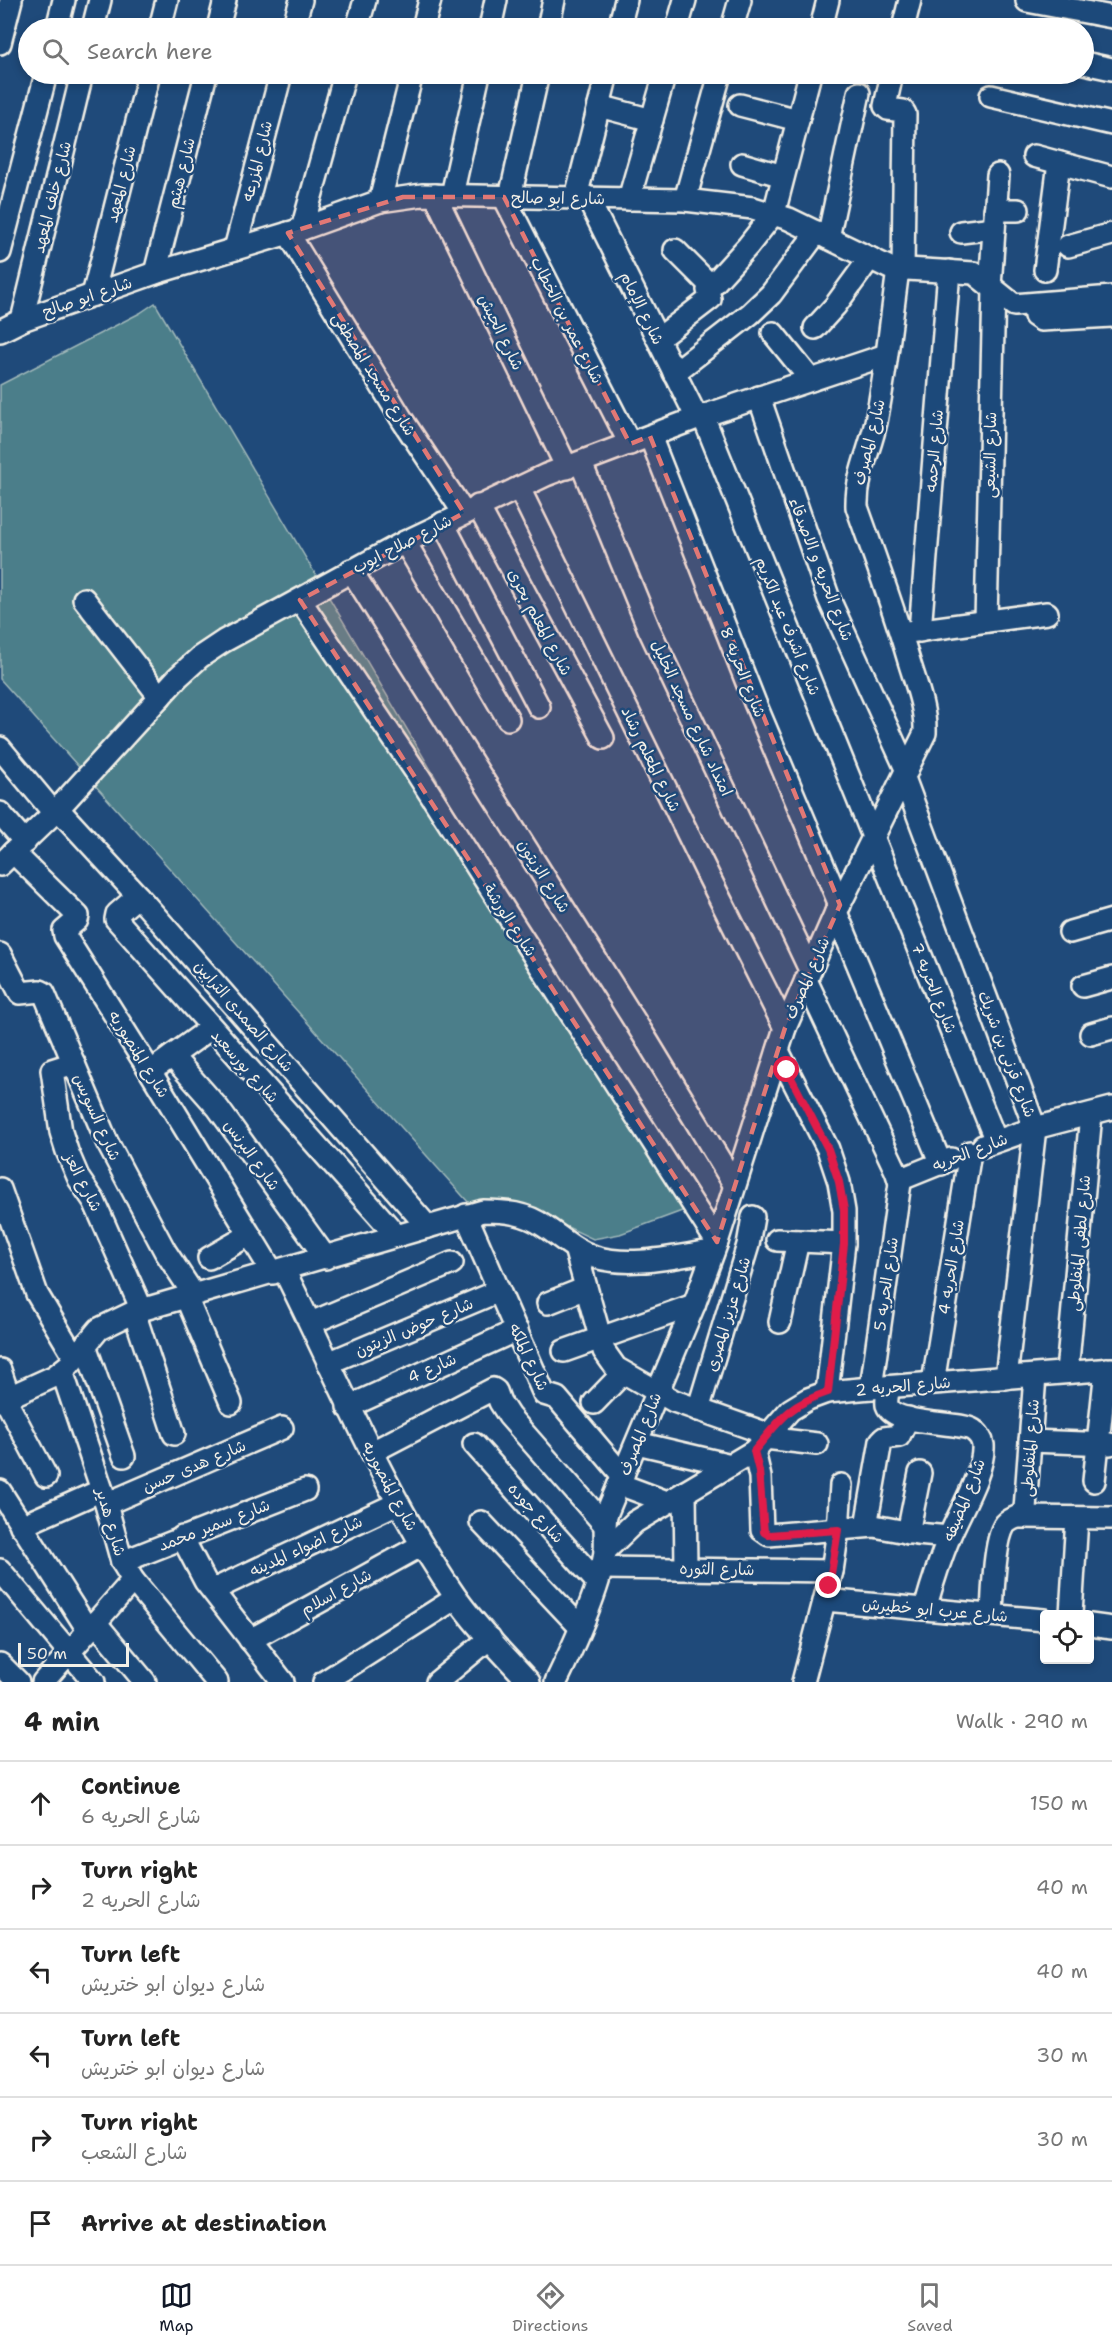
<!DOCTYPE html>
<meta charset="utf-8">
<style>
body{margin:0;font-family:"Shantell Sans","Playpen Sans Arabic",sans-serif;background:#f2f2f2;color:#222}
.controls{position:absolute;right:18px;bottom:18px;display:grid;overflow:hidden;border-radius:6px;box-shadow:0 3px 9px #0003}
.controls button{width:54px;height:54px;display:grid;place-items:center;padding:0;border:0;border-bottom:2px solid #e0e0e0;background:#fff;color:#222;font:30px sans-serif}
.scale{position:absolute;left:18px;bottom:15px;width:111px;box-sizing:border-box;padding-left:6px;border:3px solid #f4f1e8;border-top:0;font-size:16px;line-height:21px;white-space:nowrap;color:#f4f1e8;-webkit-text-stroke:4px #1f4a7a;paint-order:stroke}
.stop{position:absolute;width:18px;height:18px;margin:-14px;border:4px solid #e11d48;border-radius:50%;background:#fff}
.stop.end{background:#e11d48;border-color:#fff;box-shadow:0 2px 6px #0008}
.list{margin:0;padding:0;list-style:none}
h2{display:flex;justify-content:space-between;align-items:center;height:78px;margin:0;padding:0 24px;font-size:26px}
h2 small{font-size:20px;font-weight:400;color:#767676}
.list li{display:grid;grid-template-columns:39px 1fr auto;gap:18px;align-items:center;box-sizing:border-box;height:84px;padding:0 24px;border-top:2px solid #e0e0e0}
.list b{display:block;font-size:22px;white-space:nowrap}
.list p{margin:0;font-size:20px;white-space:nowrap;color:#767676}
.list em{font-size:20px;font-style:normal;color:#767676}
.icon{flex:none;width:33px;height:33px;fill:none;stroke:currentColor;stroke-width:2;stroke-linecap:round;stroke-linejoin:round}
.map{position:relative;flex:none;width:1112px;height:1682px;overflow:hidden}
.search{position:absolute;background:#fff;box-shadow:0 3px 9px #0003;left:18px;right:18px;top:18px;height:66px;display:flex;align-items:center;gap:15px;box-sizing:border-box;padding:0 21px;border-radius:33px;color:#767676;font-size:22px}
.sheet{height:582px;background:#fff}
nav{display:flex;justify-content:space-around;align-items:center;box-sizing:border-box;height:84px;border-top:2px solid #e0e0e0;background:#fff;font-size:16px;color:#767676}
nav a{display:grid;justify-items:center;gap:3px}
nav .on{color:#111827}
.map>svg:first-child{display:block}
.green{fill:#4b7e8a;stroke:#a0b8b9;stroke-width:1.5}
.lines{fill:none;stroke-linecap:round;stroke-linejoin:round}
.minor-casing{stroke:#f4f1e8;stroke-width:26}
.minor{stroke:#1f4a7a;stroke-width:21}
.route{stroke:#e11d48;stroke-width:8}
.marked{fill:#e27875;fill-opacity:0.2;stroke:#e27875;stroke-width:4.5;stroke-dasharray:12 8;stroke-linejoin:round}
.labels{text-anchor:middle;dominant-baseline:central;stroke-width:5;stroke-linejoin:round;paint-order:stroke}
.street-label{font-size:16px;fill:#f4f1e8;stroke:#1f4a7a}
</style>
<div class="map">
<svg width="1112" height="1682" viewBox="0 0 1112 1682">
<rect width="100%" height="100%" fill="#1f4a7a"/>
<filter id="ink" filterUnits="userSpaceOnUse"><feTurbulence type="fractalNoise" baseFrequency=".0167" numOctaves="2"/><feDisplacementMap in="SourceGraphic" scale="12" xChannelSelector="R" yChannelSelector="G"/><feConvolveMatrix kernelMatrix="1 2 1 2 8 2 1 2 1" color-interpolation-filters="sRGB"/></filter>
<g filter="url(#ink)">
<polygon class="green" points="155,303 690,1208 620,1234 593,1239 521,1205 469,1203 0,679 0,385 140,313"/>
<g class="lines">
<g class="minor-casing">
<g id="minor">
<polyline points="1027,1 1112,17"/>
<polyline points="57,28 64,0"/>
<polyline points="93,28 100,0"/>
<polyline points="160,28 167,0"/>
<polyline points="218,28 225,0"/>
<polyline points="293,28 301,0"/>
<polyline points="357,28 365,0"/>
<polyline points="423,28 430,0"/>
<polyline points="490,28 496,0"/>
<polyline points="548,28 554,0"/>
<polyline points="619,28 626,0"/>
<polyline points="677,28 685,0"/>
<polyline points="732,28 740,0"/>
<polyline points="821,28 828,0"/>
<polyline points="903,28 910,0"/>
<polyline points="0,43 11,0"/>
<polyline points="1084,63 1112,69"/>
<polyline points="892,74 885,106 888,109 903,111 905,114 903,270"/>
<polyline points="991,96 1112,124"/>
<polyline points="740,105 798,120"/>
<polyline points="599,106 652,120"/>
<polyline points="1034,156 1112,177"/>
<polyline points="742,164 783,176"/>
<polyline points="435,195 567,468"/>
<polyline points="452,195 479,74"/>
<polyline points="504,197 630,444"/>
<polyline points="510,197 538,74"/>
<polyline points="576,197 607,74"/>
<polyline points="587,197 697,418"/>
<polyline points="629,199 665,74"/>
<polyline points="685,200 720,74"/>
<polyline points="380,201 412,74"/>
<polyline points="995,210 1018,210"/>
<polyline points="302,229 345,74"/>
<polyline points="961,232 994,228"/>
<polyline points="288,233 403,421 464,513"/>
<polyline points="828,238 859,93"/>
<polyline points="1068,246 1112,234"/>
<polyline points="235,249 281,74"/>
<polyline points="675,250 711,286"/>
<polyline points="0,252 46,74"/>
<polyline points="1045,270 1059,163"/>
<polyline points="155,273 206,74"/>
<polyline points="990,286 998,175"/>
<polyline points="93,295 149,74"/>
<polyline points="1033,304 1035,316 1041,320 1112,316"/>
<polyline points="22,320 82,74"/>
<polyline points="815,328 835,306 870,258"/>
<polyline points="0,331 22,320 155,273 302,229 380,201 422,195 685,200 753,208 789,219 890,268 974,273 1014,305 1112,297"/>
<polyline points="773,333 811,380"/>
<polyline points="658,339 710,299 708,290 748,246 774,213 810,74"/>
<polyline points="674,373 750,314 771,294 817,232"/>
<polyline points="759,397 829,599 907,771"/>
<polyline points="703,416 996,1141"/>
<polyline points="650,436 755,703 840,905"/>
<polyline points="581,463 649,629 810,970"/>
<polyline points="519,488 709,877 785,1028"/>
<polyline points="478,506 603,738"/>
<polyline points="443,523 539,707"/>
<polyline points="405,542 508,719"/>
<polyline points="351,570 646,1039 734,1184"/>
<polyline points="84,599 160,697"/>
<polyline points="300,600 418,775 717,1242"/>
<polyline points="986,621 994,289"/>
<polyline points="920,631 949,271"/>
<polyline points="908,632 1047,613"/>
<polyline points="0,748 54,813"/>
<polyline points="904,778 1035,1128 1006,1378"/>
<polyline points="58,809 138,896 428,1227"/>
<polyline points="0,813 25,842"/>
<polyline points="13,852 78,916 77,920 64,931 65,936 150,1071 273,1273"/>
<polyline points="0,865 54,813 178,677 200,657 224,641 405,542 546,475 697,418 886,355"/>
<polyline points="138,896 117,914 116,919 397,1236"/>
<polyline points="836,912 941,1164"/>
<polyline points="1070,932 1112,920"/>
<polyline points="0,954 20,993 40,991 44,993 107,1142 165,1251 194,1295"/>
<polyline points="806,980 896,1171 900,1183 871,1388"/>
<polyline points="1083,986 1112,978"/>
<polyline points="1091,1034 1112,1028"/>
<polyline points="778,1051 828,1149 839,1182 844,1211 844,1243 827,1392"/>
<polyline points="172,1056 218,1108 326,1258"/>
<polyline points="74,1063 52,1070 61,1132 67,1151 79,1179 94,1201 142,1310"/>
<polyline points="161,1064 211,1028"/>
<polyline points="983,1146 1035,1128 1112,1108"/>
<polyline points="899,1180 951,1159"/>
<polyline points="0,1189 37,1294 75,1358"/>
<polyline points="466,1215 544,1394 557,1398 623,1476"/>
<polyline points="777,1240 844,1243"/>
<polyline points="575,1248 604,1351 616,1368 674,1401 768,1434"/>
<polyline points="209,1258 249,1235"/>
<path d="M284,1270C339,1380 385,1495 455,1596C476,1627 504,1654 529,1682"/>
<polyline points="186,1297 231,1403"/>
<polyline points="548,1303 586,1288"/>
<polyline points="134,1312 174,1434"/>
<polyline points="780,1322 798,1241"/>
<polyline points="311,1323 452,1263"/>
<polyline points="85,1345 124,1456"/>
<polyline points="564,1351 694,1305"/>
<polyline points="328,1363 499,1291"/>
<polyline points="0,1370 9,1397"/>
<polyline points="62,1371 102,1490 122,1562 133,1580 217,1682"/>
<polyline points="1067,1372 1091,1114"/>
<polyline points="933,1383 970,1152"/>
<path d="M889,1387C888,1392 886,1400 887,1405C894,1426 959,1421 973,1430C978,1433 982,1439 983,1445C985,1470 960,1511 950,1535C940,1559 932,1584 925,1609"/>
<polyline points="5,1399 46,1476"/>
<path d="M0,1401L55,1376L69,1365L99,1329L134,1312L483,1211C505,1211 526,1213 544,1226C561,1237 575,1251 595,1257C632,1268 676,1256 713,1251"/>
<polyline points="594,1403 623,1373"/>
<polyline points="348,1407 517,1330"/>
<polyline points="698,1410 748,1245 753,1217"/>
<polyline points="765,1438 817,1444"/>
<polyline points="1030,1441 1110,1444"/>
<polyline points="637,1443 731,1465"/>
<polyline points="474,1444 597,1582"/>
<polyline points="754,1451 760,1477 762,1530 769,1535 874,1526 917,1534 949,1537"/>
<polyline points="372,1452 493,1389 496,1391 500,1402 509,1416 604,1524"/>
<polyline points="1094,1481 1106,1369"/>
<polyline points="619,1484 667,1502"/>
<polyline points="0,1491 88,1630"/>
<polyline points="685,1492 686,1568"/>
<polyline points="106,1504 282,1428"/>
<polyline points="1020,1517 1112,1518"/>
<polyline points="481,1522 580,1627"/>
<polyline points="21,1526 102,1490"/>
<polyline points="866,1526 881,1441 884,1438 899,1436 908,1418"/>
<polyline points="908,1533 920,1473"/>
<polyline points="182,1537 205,1581 283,1682"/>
<polyline points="605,1551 635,1522 754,1451 790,1410 808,1399 827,1392 871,1388 1112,1369"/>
<polyline points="122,1562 305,1490"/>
<polyline points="602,1568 832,1571"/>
<polyline points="0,1570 94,1682"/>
<polyline points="213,1590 398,1503"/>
<polyline points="825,1600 1044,1620"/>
<polyline points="1071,1614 1077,1518"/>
<path d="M992,1615C993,1594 994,1543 1004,1526C1009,1517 1021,1519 1025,1509L1035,1376"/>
<polyline points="95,1622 145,1682"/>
<polyline points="1090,1625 1112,1628"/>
<polyline points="250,1640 422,1545"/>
<polyline points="0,1664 18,1682"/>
<polyline points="43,1682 133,1580"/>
<polyline points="324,1682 456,1598"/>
<polyline points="437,1682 490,1638"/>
<path d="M556,1682C573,1647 600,1589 605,1552C606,1539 604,1527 606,1515L694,1305L717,1242L785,1028L836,912L925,733C926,709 916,684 909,661C894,609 875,558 857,507C856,475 870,451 876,422C886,372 891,320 898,270"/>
<polyline points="803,1682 832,1571 838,1530 841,1485"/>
</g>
</g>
<use href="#minor" class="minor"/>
</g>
</g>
<g class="lines" filter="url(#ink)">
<path class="route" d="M787,1070L828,1149L839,1182L844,1210V1244L828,1392C788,1405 780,1420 754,1451L759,1471L764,1532L769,1535L838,1530L829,1586"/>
</g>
<path class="marked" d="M403,197H504L630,444L650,436L840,905L785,1028L717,1242L300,600L464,513L288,233Z"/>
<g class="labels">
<g class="street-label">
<text transform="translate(257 161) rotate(-76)">شارع المزرعه</text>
<text transform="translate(181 173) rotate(-76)">شارع هيثم</text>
<text transform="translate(121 184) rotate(-76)">شارع المعهد</text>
<text transform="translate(52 197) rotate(-76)">شارع خلف المعهد</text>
<text transform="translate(558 198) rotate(1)">شارع ابو صالح</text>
<text transform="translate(87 297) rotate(-19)">شارع ابو صالح</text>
<text transform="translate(642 308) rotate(64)">شارع الإمام</text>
<text transform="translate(567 320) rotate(63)">شارع عمر بن الخطاب</text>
<text transform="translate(501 332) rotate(64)">شارع الجيش</text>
<text transform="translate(374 374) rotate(58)">شارع مسجد المصطفى</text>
<text transform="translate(869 442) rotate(-76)">شارع المصرف</text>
<text transform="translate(934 451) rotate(-85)">شارع الرحمه</text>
<text transform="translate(990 455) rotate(-89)">شارع الشيعى</text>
<text transform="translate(402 544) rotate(-27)">شارع صلاح ايوب</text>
<text transform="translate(821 569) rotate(69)">شارع الحريه و الاصدقاء</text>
<text transform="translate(540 622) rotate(62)">شارع المعلم بحرى</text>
<text transform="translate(788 626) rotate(68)">شارع اشرف عبد الكريم</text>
<text transform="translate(743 672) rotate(68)">شارع الحريه 8</text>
<text transform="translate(692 718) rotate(65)">امتداد شارع مسجد الخليل</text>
<text transform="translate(651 759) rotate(64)">شارع المعلم رشاد</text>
<text transform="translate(544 876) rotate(58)">شارع الزيتون</text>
<text transform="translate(510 920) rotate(57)">شارع الورشة</text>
<text transform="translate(807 978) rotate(-66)">شارع المصرف</text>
<text transform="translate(934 988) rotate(68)">شارع الحريه 7</text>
<text transform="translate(244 1016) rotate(49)">شارع الصمدى الترابين</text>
<text transform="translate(139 1054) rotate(58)">شارع المنصوريه</text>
<text transform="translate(1007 1054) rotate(69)">شارع قرنى بن شريك</text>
<text transform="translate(245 1066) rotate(48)">شارع بورسعيد</text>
<text transform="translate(97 1117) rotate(66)">شارع السويس</text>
<text transform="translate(970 1152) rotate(-21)">شارع الحريه</text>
<text transform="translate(252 1155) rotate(54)">شارع البرنس</text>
<text transform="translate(83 1182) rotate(63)">شارع العز</text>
<text transform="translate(1079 1243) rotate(-85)">شارع لطفى المنفلوطى</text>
<text transform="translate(951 1267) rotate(-81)">شارع الحريه 4</text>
<text transform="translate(886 1284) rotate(-82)">شارع الحريه 5</text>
<text transform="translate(728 1314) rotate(-73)">شارع عزيز المصرى</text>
<text transform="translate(414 1327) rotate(-23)">شارع حوض الزيتون</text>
<text transform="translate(529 1357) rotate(65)">شارع الملكه</text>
<text transform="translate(432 1368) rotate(-24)">شارع 4</text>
<text transform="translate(903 1386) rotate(-5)">شارع الحريه 2</text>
<text transform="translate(640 1434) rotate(-68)">شارع المصرف</text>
<text transform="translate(1030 1448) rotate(-86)">شارع المنفلوطى</text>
<text transform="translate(194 1466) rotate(-23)">شارع هدى حسن</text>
<text transform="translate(390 1486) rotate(62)">شارع المنصوريه</text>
<text transform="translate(964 1500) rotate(-68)">شارع المضيفه</text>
<text transform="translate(536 1513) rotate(48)">شارع جوده</text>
<text transform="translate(111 1522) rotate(74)">شارع هدير</text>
<text transform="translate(214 1525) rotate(-21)">شارع سمير محمد</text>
<text transform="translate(306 1546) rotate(-25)">شارع اضواء المدينه</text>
<text transform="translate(717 1569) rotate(1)">شارع الثوره</text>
<text transform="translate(336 1592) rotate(-29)">شارع اسلام</text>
<text transform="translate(935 1610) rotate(5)">شارع عرب ابو خطيرش</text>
</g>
</g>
</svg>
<div class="controls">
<button><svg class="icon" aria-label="locate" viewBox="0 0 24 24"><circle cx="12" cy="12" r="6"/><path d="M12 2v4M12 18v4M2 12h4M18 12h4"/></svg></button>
</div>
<div class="scale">50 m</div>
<div class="stop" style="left:787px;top:1070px"></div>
<div class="stop end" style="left:829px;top:1586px"></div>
<div class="search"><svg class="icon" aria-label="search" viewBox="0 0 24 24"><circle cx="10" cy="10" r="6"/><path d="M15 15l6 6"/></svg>Search here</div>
</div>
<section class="sheet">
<h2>4 min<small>Walk · 290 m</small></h2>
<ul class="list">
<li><svg class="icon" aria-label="ahead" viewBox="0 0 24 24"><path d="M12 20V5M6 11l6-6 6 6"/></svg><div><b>Continue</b><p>شارع الحريه 6</p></div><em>150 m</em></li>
<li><svg class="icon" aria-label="right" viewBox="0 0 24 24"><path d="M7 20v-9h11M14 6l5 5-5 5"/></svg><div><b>Turn right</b><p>شارع الحريه 2</p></div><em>40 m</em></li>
<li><svg class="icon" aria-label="left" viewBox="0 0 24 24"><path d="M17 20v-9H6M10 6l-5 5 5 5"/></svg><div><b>Turn left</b><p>شارع ديوان ابو ختريش</p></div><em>40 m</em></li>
<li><svg class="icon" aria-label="left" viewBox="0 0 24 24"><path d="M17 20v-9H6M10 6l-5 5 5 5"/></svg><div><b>Turn left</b><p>شارع ديوان ابو ختريش</p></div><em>30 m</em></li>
<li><svg class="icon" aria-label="right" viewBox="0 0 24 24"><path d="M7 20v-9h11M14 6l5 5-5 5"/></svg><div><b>Turn right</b><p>شارع الشعب</p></div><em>30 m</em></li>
<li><svg class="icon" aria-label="arrive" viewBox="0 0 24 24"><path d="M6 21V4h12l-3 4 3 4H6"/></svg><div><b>Arrive at destination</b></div></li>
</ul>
</section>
<nav>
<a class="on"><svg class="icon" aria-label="map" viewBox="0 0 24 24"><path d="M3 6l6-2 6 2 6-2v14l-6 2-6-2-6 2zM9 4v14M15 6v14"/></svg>Map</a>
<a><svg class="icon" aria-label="directions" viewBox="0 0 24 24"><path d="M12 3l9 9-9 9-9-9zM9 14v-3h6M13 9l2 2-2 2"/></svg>Directions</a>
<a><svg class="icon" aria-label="saved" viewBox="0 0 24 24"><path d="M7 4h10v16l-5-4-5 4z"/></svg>Saved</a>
</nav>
